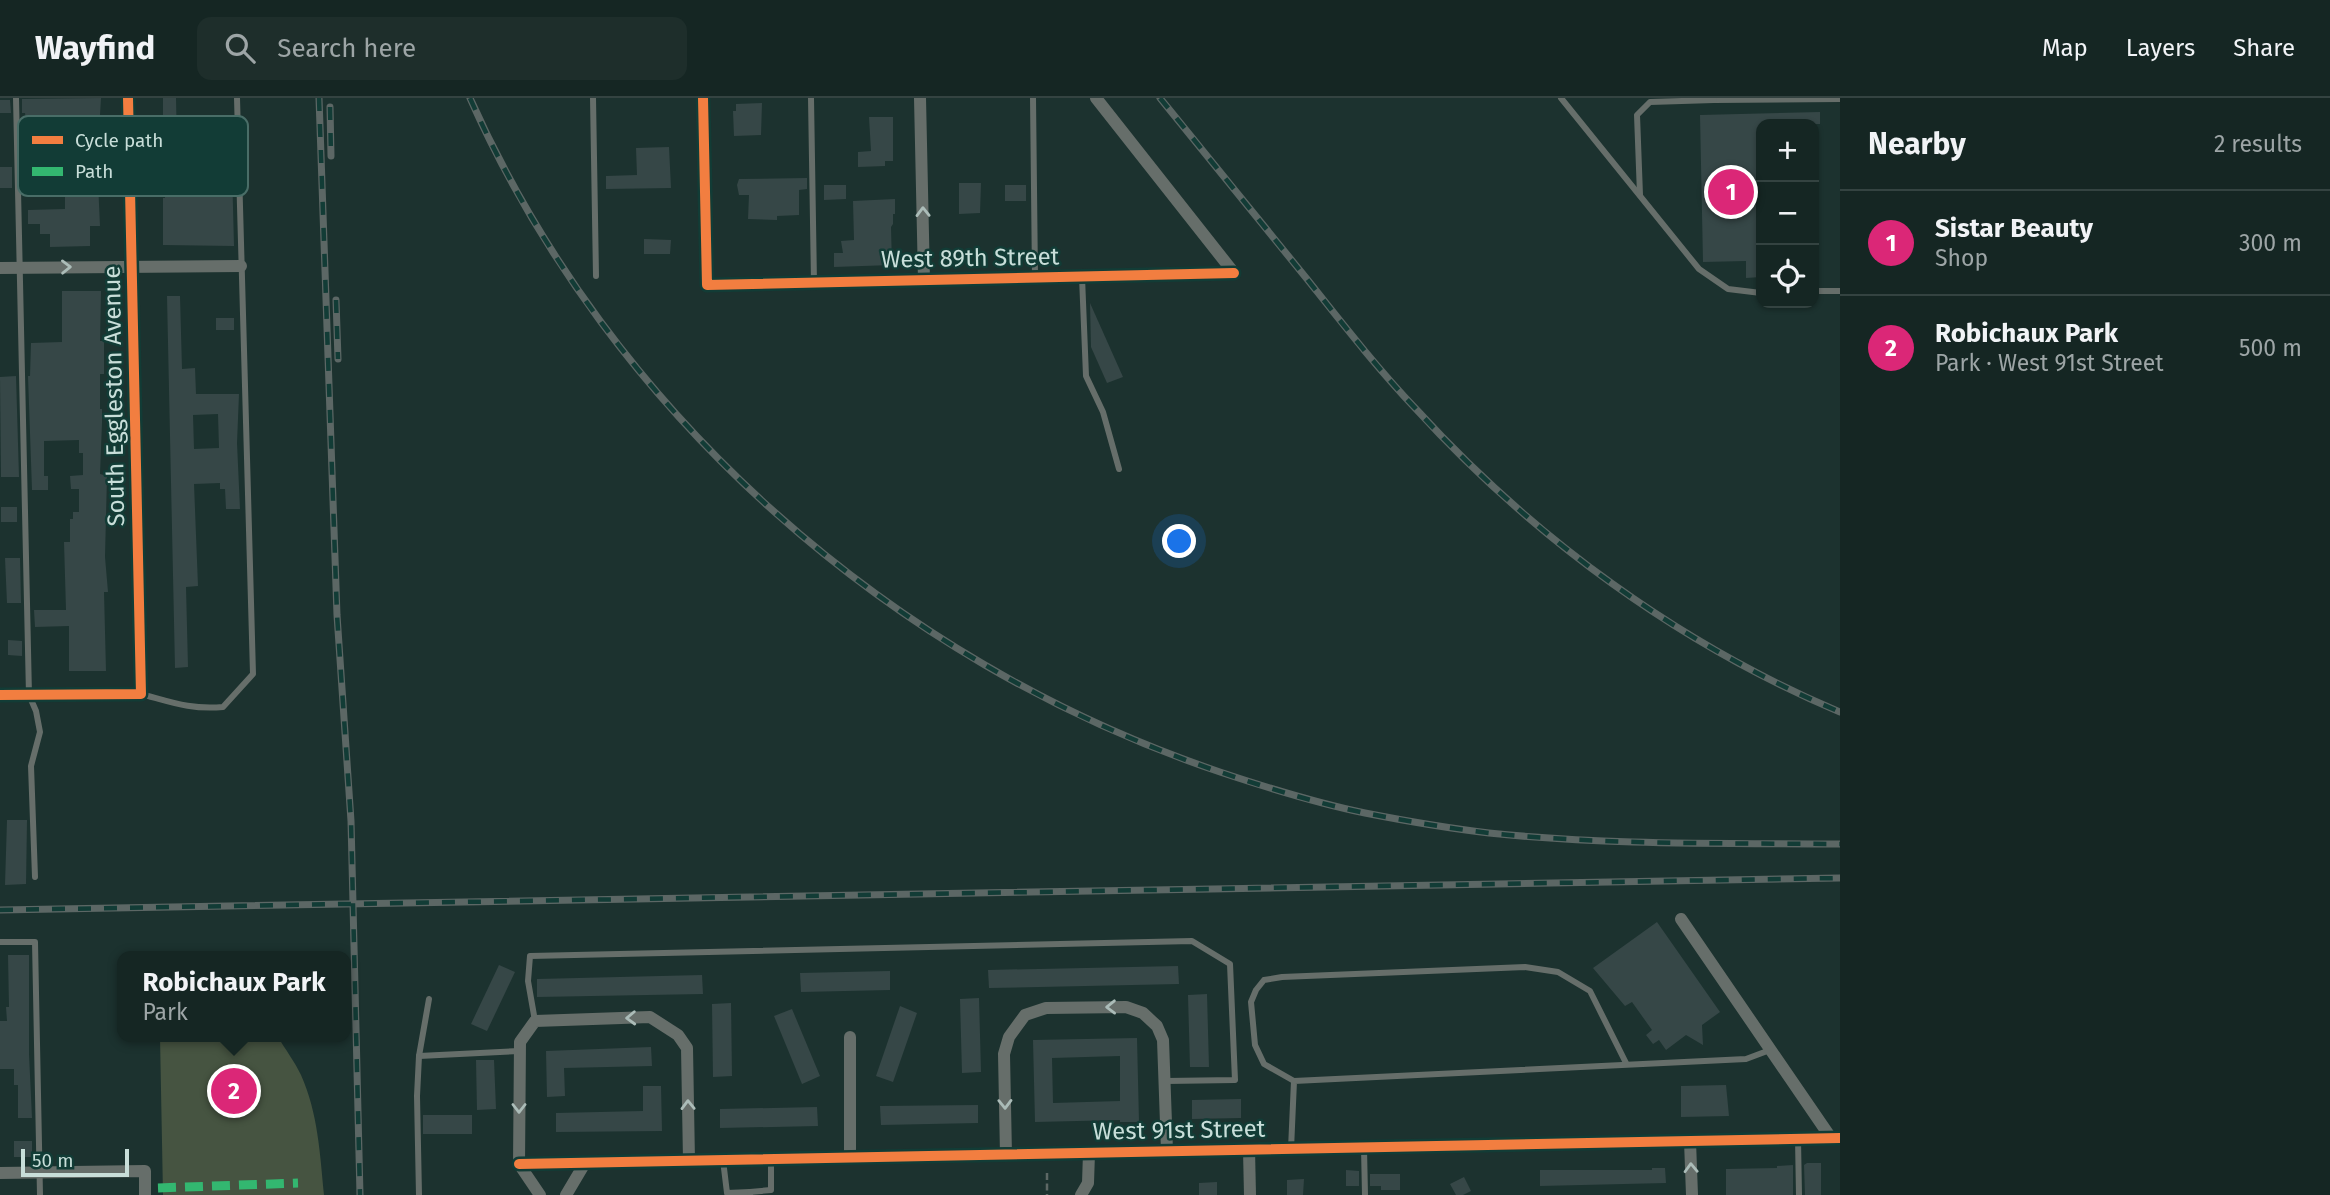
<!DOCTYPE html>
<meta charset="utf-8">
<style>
body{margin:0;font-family:"Fira Sans",sans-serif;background:#1e2e2b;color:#f1f3f6}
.controls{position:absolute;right:21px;top:21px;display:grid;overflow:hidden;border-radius:14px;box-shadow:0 2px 5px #0004}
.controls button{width:63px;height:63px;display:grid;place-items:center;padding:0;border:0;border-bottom:2px solid #344341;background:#152623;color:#f1f3f6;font:35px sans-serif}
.scale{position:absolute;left:21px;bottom:18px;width:108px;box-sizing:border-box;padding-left:7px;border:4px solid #c8ded9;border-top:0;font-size:19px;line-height:24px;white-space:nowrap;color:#c8ded9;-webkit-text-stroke:5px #123c36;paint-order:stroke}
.you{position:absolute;left:1180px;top:444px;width:24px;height:24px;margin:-18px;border:5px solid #fff;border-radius:50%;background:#1a73e8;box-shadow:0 0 0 10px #1a73e833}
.badge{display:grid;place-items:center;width:46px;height:46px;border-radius:50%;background:#db2777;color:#fff;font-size:23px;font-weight:700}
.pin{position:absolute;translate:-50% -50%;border:4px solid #fff;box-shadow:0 2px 7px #0006}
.popup{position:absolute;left:117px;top:853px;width:234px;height:91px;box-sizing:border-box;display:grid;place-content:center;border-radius:14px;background:#152623;filter:drop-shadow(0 2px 5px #0005);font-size:23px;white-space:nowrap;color:#9da5a6}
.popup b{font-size:26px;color:#f1f3f6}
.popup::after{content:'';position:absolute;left:50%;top:100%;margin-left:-14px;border:14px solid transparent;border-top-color:#152623}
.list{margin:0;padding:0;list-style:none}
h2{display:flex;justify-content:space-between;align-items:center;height:91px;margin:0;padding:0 28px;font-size:30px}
h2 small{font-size:23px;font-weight:400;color:#9da5a6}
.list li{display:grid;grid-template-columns:46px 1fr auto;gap:21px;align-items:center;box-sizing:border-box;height:105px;padding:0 28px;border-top:2px solid #344341}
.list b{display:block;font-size:26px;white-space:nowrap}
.list p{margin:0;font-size:23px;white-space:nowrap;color:#9da5a6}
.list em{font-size:23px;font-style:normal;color:#9da5a6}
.icon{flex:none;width:38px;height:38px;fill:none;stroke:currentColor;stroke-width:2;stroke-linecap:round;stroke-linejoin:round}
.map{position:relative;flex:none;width:1840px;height:1097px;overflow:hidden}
header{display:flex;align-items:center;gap:42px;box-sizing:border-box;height:98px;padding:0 35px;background:#152623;border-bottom:2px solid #344341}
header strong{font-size:33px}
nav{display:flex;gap:38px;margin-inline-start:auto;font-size:24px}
.search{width:490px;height:63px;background:#1e2e2b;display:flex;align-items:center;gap:18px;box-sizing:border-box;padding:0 24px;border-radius:14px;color:#9da5a6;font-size:26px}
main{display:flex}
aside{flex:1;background:#152623}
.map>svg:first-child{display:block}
.green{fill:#465441}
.building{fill:#364747;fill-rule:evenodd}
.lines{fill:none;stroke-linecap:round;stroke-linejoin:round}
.path{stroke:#5d6865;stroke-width:2.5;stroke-dasharray:7 3.5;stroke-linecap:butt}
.service{stroke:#666e6a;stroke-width:6}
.minor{stroke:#666e6a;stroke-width:12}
.rail-casing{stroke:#5c6765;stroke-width:7}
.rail{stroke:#123c36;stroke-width:4.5;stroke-dasharray:13;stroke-linecap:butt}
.quiet{stroke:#33b770;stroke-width:9;stroke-dasharray:18 9;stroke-linecap:butt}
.cycleway-casing{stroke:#123c36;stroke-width:15}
.cycleway{stroke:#f27e40;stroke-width:10}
.oneway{stroke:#abbcb8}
.labels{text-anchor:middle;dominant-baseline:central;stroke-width:5;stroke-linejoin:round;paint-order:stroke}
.street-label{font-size:24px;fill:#c8ded9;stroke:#123c36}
.key{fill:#123c36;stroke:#496d67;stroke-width:2}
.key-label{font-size:19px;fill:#c8ded9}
</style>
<header>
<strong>Wayfind</strong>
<div class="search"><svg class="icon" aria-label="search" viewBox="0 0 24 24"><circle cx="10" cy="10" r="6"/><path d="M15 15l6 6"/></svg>Search here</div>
<nav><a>Map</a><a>Layers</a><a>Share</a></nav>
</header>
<main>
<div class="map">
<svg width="1840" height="1097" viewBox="0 0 1840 1097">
<rect width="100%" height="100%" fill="#1c322f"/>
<path class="green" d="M160,939H278C285,951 295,964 301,977C318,1015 320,1056 324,1097H163Z"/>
<g class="building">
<polygon points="101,0 100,17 95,17 100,128 90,128 90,148 50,149 50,136 40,136 40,126 28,126 28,112 65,111 65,89 24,90 23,70 32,70 32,77 56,76 56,47 26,47 26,23 25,15 22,15 22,1"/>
<path d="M163,0H176L177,49H215V34L231,33L234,148L163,147V100H165V64H163ZM192,64H218L219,99H194Z"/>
<polygon points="0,2 10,2 11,15 0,15"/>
<polygon points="762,5 761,37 734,38 733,13 736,13 736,6"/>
<polygon points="1820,14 1820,26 1761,26 1761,179 1746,180 1746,163 1703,164 1700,17"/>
<polygon points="869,19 893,19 893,63 885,63 885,68 858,69 858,54 871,53"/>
<polygon points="669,49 671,90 606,91 606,78 637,77 636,50"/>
<rect x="0" y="69" width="12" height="21"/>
<polygon points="807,80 807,91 799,92 799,117 777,118 777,122 748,121 749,97 739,97 737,87 739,81"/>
<polygon points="959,85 981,85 980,115 959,116"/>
<polygon points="824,87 846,87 846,101 824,102"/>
<rect x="1005" y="87" width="21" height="16"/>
<polygon points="895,101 895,116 893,116 893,126 891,129 892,167 834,169 834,155 843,155 841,143 854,142 853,103"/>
<polygon points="644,141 671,142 670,156 644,156"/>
<polygon points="62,193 101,193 100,243 104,243 104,276 100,276 100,311 102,311 102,325 100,376 107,378 105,459 108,494 104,494 106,573 69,573 69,528 35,529 34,512 66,512 64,444 70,444 70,421 73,421 73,414 79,414 79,391 71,391 70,378 83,377 83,355 79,355 79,342 44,343 44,378 48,378 48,392 32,392 28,278 30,278 31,245 62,244"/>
<path d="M167,198H180L182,271L195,270L196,296H239L237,345L240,411H226L225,391H220V385L194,386L198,488L186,489L188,569L175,570ZM218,316L219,350L194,351L193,317Z"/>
<polygon points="1090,205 1123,279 1107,285 1091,249"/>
<rect x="216" y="220" width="18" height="12"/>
<polygon points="16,278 19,379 1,379 0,279"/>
<rect x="1" y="409" width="16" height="15"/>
<polygon points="5,460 20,460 21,505 7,505"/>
<polygon points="8,542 22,543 22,558 8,557"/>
<polygon points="7,722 27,722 26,786 5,787"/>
<polygon points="1657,824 1720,914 1702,927 1703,947 1686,937 1666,952 1659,942 1653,946 1646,937 1652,932 1632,904 1625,908 1593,870"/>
<polygon points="8,857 29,857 29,956 32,1020 18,1020 18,987 14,987 14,971 0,971 0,923 7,923 6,909 9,909"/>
<polygon points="499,867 515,874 487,933 471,926"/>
<polygon points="1178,868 1179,886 989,890 988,872"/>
<polygon points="890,873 890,892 801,894 800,875"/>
<polygon points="702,877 703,896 537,899 537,881"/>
<polygon points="1207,896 1209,969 1190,969 1188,897"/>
<polygon points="979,900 981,974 962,975 960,901"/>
<polygon points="731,905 732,978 713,979 712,906"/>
<polygon points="900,908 917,915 893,984 876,978"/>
<polygon points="792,911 820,978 802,986 774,918"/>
<path d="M1137,940L1139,1024H1120V1022L1035,1024L1033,942ZM1120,958V1003L1053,1005L1052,960Z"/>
<polygon points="651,949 652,968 564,970 565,998 547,999 546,953"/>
<polygon points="476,962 494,962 496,1011 477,1012"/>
<polygon points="1726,987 1729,1018 1681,1019 1681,988"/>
<polygon points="643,988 661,988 662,1033 556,1034 556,1015 643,1013"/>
<polygon points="1241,1001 1241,1020 1192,1021 1192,1002"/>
<polygon points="978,1007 978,1025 881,1027 880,1008"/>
<polygon points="817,1009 818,1028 720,1030 720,1011"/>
<rect x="423" y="1017" width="49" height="19"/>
<rect x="14" y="1043" width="18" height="16"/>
<polygon points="1807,1065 1821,1065 1821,1097 1805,1097 1804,1067"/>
<polygon points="1793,1067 1793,1097 1726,1097 1726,1071 1777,1070 1777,1068"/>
<polygon points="1652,1070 1665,1070 1666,1085 1540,1088 1540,1072 1652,1072"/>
<polygon points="1346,1072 1359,1073 1359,1088 1346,1088"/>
<polygon points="1370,1076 1400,1076 1400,1092 1381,1092 1381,1088 1370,1088"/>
<polygon points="1464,1079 1471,1093 1463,1097 1456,1097 1450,1086"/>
<polygon points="1304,1081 1303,1097 1287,1097 1287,1082"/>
<polygon points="1217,1084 1217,1097 1199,1097 1199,1085"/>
</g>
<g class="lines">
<polyline class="path" points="1047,1075 1047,1097"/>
<g class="service">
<polyline points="16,0 29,597 36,613 40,634 31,668 35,779"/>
<polyline points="593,0 596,178"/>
<polyline points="811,0 814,185"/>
<polyline points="1033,0 1035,180"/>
<polyline points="1561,0 1699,171 1728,191 1761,195"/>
<polyline points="1714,0 1714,2 1840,1"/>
<polyline points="1640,97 1637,17 1650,4 1714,2"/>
<polyline points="1082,179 1086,278 1103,314 1119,371"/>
<polyline points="1814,193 1840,193"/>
<path d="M141,596C171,604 191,612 223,609L253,576L237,0"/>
<polyline points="0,844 35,844 40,1097"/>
<polyline points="535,923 528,883 530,858 1192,843 1230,866 1235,982 1166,983"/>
<polyline points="419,958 519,953"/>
<polyline points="1294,983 1264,966 1255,947 1251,904 1256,892 1264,882 1282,879 1525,869 1558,874 1590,893 1626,965"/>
<polyline points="1798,1041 1799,1097"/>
<polyline points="1364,1050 1365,1097"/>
<polyline points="1291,1051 1294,983 1746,961 1770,952"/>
<polyline points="723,1062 727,1095 750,1094 750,1097"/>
<polyline points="750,1094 771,1092 771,1061"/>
<polyline points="419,1097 417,998 419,958 429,901"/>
</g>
<g class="minor">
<polyline points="703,0 707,187 1234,175"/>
<polyline points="920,0 924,182"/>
<polyline points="1096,0 1234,175"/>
<polyline points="0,170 241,168"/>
<polyline points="0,597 141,596 128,0"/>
<polyline points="1681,821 1831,1040"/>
<polyline points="850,939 850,1060"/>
<polyline points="1690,1043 1692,1097"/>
<polyline points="1249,1052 1250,1097"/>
<polyline points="1006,1057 1004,956 1009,939 1025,917 1046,910 1126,909 1143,915 1157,928 1163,942 1167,1053"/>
<polyline points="519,1066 1840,1040"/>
<polyline points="0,1075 145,1073 145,1097"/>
<polyline points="540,1097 519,1066 520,944 535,923 650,919 678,937 687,950 689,1063"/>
<polyline points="566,1097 585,1065"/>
<polyline points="1081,1097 1088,1085 1089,1055"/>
</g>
<g class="rail-casing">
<g id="rail">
<polyline points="319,0 337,517 351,723 360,1097"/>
<path d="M470,0C611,317 893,564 1220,674C1268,690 1316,705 1365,715C1406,723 1447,730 1489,735C1604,747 1724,745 1840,746"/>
<path d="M1160,0C1209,60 1258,121 1307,181C1342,225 1377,270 1416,311C1534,440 1679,546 1840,614"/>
<polyline points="330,9 331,58"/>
<polyline points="336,202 338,261"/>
<polyline points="0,812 1840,780"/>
</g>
</g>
<use href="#rail" class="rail"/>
<polyline class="quiet" points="158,1090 298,1085"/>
<g class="cycleway-casing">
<g id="cycleway">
<polyline points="703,0 707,187 1234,175"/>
<polyline points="0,597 141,596 128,0"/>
<polyline points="519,1066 1840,1040"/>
</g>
</g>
<use href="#cycleway" class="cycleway"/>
</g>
<defs><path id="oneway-chevron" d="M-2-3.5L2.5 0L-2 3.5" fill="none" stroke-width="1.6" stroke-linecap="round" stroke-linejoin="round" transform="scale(1.75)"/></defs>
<g class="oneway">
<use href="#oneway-chevron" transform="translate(923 114) rotate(-91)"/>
<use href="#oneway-chevron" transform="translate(66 169) rotate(-1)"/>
<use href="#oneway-chevron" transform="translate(1111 909) rotate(179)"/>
<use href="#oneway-chevron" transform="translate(631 920) rotate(178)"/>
<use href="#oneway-chevron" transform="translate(1005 1006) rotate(89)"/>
<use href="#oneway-chevron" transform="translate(688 1007) rotate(-91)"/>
<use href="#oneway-chevron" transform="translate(519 1010) rotate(90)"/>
<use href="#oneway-chevron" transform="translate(1691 1070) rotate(-92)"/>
</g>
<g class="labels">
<g class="street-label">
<text transform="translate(970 160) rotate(-1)">West 89th Street</text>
<text transform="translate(114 298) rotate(-91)">South Eggleston Avenue</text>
<text transform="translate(1179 1032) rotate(-1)">West 91st Street</text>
</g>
</g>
<rect x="18" y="18" width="230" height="80" rx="10" class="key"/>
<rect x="32" y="38" width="31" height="8" fill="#f27e40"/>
<rect x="32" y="69" width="31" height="9" fill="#33b770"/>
<g class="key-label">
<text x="75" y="49">Cycle path</text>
<text x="75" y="80">Path</text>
</g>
</svg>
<div class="controls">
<button>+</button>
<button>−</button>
<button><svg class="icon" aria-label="locate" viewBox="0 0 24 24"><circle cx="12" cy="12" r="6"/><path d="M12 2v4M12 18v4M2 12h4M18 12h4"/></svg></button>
</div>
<div class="scale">50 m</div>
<div class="you"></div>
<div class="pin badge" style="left:1731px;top:94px">1</div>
<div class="pin badge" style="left:234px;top:993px">2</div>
<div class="popup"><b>Robichaux Park</b>Park</div>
</div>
<aside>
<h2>Nearby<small>2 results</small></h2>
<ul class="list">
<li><span class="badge">1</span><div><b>Sistar Beauty</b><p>Shop</p></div><em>300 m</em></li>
<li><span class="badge">2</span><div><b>Robichaux Park</b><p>Park · West 91st Street</p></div><em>500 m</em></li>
</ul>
</aside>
</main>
